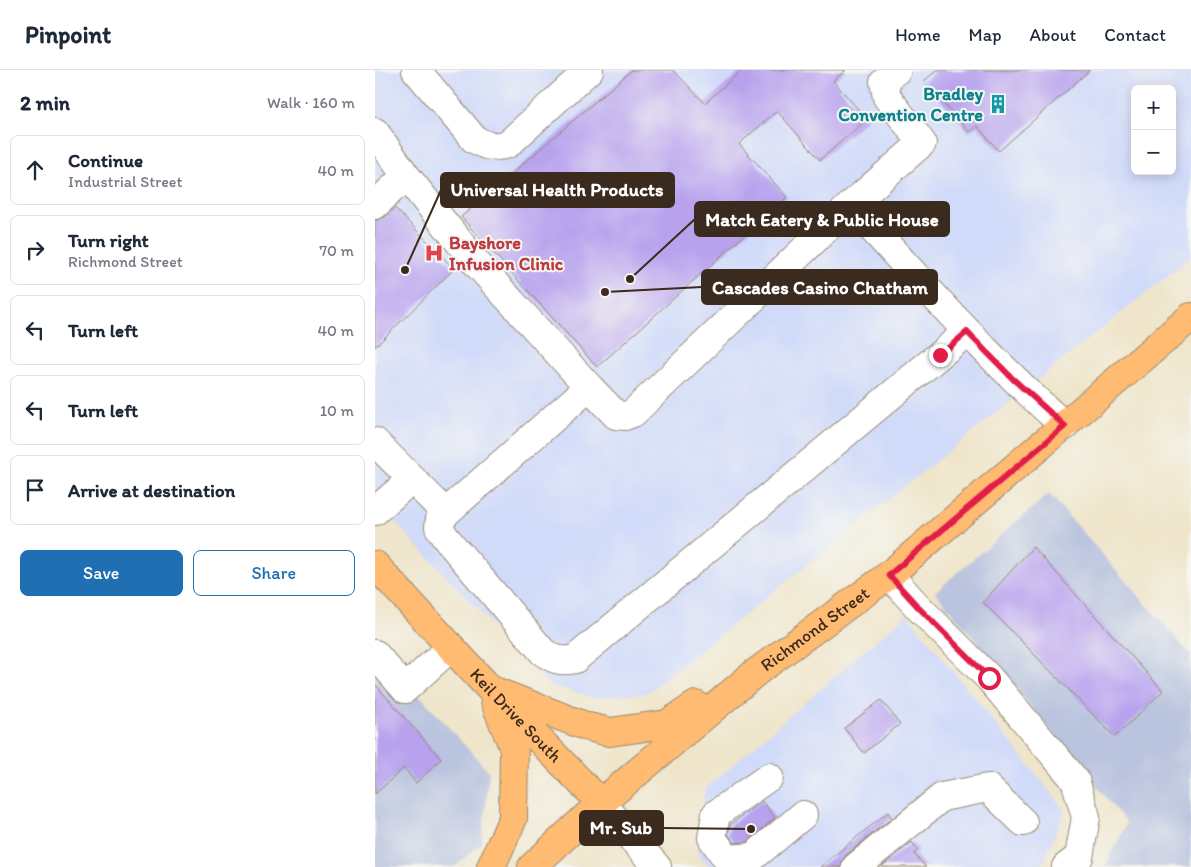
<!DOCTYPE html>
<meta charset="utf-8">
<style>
body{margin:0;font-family:Itim,sans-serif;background:#f2f2f3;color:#1f2937}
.controls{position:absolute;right:15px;top:15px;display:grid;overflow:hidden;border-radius:8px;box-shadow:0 2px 12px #0003}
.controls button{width:45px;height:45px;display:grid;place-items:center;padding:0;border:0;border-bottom:1px solid #e0e1e3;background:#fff;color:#1f2937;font:25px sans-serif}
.stop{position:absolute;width:15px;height:15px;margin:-11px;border:4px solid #e11d48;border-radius:50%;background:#fff}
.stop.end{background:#e11d48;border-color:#fff;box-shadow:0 1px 5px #0008}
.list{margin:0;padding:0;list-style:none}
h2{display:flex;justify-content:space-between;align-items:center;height:65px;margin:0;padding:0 20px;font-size:21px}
h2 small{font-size:16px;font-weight:400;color:#747a83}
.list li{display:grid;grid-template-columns:32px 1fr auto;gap:15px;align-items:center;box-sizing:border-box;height:70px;margin:0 10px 10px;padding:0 10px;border:1px solid #e0e1e3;border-radius:8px}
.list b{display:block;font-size:19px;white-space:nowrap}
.list p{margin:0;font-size:16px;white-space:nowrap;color:#747a83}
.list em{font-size:16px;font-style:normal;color:#747a83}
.actions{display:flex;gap:10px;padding:15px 20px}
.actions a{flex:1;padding:11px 0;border:1px solid #1f6fb2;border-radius:8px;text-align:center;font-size:18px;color:#1f6fb2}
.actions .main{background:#1f6fb2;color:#fff}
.icon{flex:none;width:28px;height:28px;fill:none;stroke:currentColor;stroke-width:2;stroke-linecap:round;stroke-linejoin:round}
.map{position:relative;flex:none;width:816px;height:797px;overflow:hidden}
header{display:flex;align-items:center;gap:30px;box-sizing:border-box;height:70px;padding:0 25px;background:#fff;border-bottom:1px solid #e0e1e3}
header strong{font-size:24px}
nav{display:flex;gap:28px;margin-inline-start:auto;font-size:18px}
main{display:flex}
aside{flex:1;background:#fff}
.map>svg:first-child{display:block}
.built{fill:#d0daf9;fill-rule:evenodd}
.industrial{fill:#bac4de}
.building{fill:#b8a2ee}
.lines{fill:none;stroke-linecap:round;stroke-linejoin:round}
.minor-casing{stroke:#958874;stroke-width:30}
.major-casing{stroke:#958874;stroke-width:30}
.minor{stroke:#fff;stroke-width:28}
.major{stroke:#ffbb71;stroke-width:28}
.route{stroke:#e11d48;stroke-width:6}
.labels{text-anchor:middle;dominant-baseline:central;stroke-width:4;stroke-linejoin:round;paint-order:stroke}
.culture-label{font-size:18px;font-weight:bold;fill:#0d838f;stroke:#f6f6f2;text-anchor:end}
.health-label{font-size:18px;font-weight:bold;fill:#be3a42;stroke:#f6f6f2;text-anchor:start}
.street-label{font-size:18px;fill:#3b2a1e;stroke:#f6f6f2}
.leader{fill:none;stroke:#3b2a1e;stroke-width:2}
.callout-dot{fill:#3b2a1e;stroke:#f6f6f2;stroke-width:2}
.callout{fill:#3b2a1e;stroke:#3b2a1e;stroke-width:2}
.callout-label{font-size:19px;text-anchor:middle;font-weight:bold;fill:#fff}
</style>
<header>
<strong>Pinpoint</strong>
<nav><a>Home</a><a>Map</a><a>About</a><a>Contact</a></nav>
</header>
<main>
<aside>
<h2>2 min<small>Walk · 160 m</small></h2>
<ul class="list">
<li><svg class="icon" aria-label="ahead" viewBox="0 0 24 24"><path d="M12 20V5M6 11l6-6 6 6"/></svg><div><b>Continue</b><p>Industrial Street</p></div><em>40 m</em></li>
<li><svg class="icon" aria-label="right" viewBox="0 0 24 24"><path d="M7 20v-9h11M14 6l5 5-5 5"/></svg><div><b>Turn right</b><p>Richmond Street</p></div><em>70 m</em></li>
<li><svg class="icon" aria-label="left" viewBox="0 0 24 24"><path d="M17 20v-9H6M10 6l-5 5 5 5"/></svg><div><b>Turn left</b></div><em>40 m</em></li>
<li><svg class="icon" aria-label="left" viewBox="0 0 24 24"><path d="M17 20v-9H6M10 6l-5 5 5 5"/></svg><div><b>Turn left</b></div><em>10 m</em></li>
<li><svg class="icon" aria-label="arrive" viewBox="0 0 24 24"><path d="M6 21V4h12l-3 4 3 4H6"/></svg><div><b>Arrive at destination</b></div></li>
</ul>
<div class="actions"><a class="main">Save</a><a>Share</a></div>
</aside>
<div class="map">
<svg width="816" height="797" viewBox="0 0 816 797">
<rect width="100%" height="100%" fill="#f6f6f2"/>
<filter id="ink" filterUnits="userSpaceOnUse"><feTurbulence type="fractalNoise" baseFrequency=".02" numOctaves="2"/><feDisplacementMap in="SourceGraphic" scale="10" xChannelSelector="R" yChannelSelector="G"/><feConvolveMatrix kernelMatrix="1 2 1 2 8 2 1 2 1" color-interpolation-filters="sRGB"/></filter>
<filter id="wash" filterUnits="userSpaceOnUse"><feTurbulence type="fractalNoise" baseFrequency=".0096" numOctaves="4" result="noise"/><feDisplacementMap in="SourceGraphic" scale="20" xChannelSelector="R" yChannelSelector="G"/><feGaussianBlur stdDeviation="1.12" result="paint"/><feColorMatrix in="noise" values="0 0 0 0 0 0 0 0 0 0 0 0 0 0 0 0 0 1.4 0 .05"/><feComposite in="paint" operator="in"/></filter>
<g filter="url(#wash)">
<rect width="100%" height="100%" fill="#efe5ca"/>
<g class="built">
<path d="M0,0H816V187L272,623L220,628L174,615L0,431ZM760,19H797V101H760Z"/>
<polygon points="532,544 690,740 669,792 663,797 335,797 322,784 330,719"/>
</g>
<g class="industrial">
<polygon points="674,424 816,585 816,797 730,797 752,753 560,522"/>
<polygon points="0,576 114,702 107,773 79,797 0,797"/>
</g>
<g id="blocks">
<g class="building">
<polygon points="257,0 298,0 330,33 367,0 471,0 458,11 492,49 445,90 402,41 364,74 412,127 222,297 86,147"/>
<polygon points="562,0 715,0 624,81 602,56 594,62 549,11"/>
<polygon points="20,138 79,199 0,277 0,151 10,147"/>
<polygon points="658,477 788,621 740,667 608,532"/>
<polygon points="0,614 66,689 41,713 29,698 0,724"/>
<polygon points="506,630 525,654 489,683 469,658"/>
<polygon points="387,731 400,748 372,772 360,773 353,764 355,755"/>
<polygon points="513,742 517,748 471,785 467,791 466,797 445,797"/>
<polygon points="537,772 543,780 539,784 551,797 506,797"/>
</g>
</g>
</g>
<g filter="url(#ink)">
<use href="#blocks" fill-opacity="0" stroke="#958874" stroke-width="1"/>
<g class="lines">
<g class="minor-casing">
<g id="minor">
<path d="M41,0L99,69C113,77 118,78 133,74L214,0"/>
<path d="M522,0L509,12L512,27L547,73L476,135C545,211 613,288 690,356"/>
<polyline points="0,62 31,106 103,195 214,317"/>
<polyline points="0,135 31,106"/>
<path d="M476,135L258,343L250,346L241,345L214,317L65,448L64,457L70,467L168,582C180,590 186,592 200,589L592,262"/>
<polyline points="0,372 71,443"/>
<polyline points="0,441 37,409"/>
<polyline points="514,505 545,539 614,608 700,710 711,747 704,787 691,797"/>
<polyline points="0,584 30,619 76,577"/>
<polyline points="394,707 341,744 337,768 352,789 378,787 428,745"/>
<polyline points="226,733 282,797"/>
<polyline points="481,797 567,727 613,718 648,752"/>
</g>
</g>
<g class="major-casing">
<g id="major">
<path id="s1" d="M0,495L115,619L226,733"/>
<polyline points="122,622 213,657 235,662 292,654 321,635"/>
<polyline points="116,797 138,748 139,679 120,632"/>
<path id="s2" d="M157,797L226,733L380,603L514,505L816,247"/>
</g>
</g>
<use href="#minor" class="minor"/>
<use href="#major" class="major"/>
</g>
</g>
<g class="lines" filter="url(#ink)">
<polyline class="route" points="565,285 592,262 638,309 690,356 514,505 545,539 614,608"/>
</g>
<defs>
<g id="building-bare" transform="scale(1.5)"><path d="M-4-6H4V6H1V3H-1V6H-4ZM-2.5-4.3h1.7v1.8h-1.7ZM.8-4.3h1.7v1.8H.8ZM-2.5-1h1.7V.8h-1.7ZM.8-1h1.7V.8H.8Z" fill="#0f9aa8" stroke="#f6f6f2" stroke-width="2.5" paint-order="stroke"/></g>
<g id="hospital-bare" transform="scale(1.5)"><path d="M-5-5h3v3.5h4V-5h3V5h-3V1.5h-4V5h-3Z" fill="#e0444e" stroke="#f6f6f2" stroke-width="2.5" paint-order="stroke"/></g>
</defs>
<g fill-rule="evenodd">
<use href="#building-bare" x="623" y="34"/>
<use href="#hospital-bare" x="59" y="183"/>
</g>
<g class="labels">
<g class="culture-label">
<text x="608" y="24">Bradley<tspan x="608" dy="21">Convention Centre</tspan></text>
</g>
<g class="health-label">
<text x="74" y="173">Bayshore<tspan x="74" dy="21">Infusion Clinic</tspan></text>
</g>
<g class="street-label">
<text stroke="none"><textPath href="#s2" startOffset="370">Richmond Street</textPath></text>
<text stroke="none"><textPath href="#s1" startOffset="206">Keil Drive South</textPath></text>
</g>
</g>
<path class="leader" d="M30 200L66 120M255 209L320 149M230 222L327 217M376 759L288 758"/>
<g class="callout-dot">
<circle cx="30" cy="200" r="5"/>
<circle cx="255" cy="209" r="5"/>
<circle cx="230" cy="222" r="5"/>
<circle cx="376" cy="759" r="5"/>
</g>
<g class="callout">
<rect x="66" y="103" width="233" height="34" rx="5"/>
<rect x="320" y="132" width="254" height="34" rx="5"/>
<rect x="327" y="200" width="235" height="34" rx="5"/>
<rect x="205" y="741" width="83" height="34" rx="5"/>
</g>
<g class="callout-label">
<text x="182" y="126">Universal Health Products</text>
<text x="447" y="156">Match Eatery &amp; Public House</text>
<text x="445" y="224">Cascades Casino Chatham</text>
<text x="246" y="764">Mr. Sub</text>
</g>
</svg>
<div class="controls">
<button>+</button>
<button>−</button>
</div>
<div class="stop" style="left:614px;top:608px"></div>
<div class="stop end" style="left:565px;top:285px"></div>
</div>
</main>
